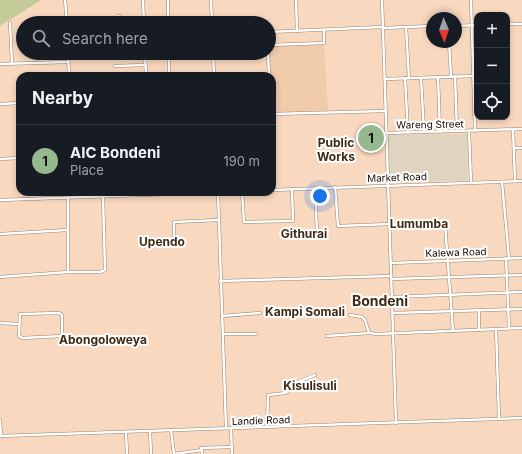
<!DOCTYPE html>
<meta charset="utf-8">
<style>
body{margin:0;font-family:Inter,sans-serif;background:#242831;color:#f1f3f6}
.controls{position:absolute;right:12px;top:12px;display:grid;overflow:hidden;border-radius:8px;box-shadow:0 2px 6px #0003}
.controls button{width:36px;height:36px;display:grid;place-items:center;padding:0;border:0;border-bottom:1px solid #363941;background:#171b24;color:#f1f3f6;font:20px sans-serif}
.compass{position:absolute;left:426px;top:12px;width:36px;height:36px;border-radius:50%;background:#171b24;box-shadow:0 2px 6px #0003;rotate:178deg}
.you{position:absolute;left:320px;top:196px;width:14px;height:14px;margin:-10px;border:3px solid #fff;border-radius:50%;background:#1a73e8;box-shadow:0 0 0 6px #1a73e833}
.badge{display:grid;place-items:center;width:26px;height:26px;border-radius:50%;background:#95b88f;color:#111;font-size:13px;font-weight:700}
.pin{position:absolute;translate:-50% -50%;border:2px solid #fff;box-shadow:0 1px 4px #0006}
.list{margin:0;padding:0;list-style:none}
h2{display:flex;justify-content:space-between;align-items:center;height:52px;margin:0;padding:0 16px;font-size:17px}
h2 small{font-size:13px;font-weight:400;color:#9ea1a6}
.list li{display:grid;grid-template-columns:26px 1fr auto;gap:12px;align-items:center;box-sizing:border-box;height:72px;padding:0 16px;border-top:1px solid #363941}
.list b{display:block;font-size:15px;white-space:nowrap}
.list p{margin:0;font-size:13px;white-space:nowrap;color:#9ea1a6}
.list em{font-size:13px;font-style:normal;color:#9ea1a6}
.icon{flex:none;width:22px;height:22px;fill:none;stroke:currentColor;stroke-width:2;stroke-linecap:round;stroke-linejoin:round}
.map{position:relative;flex:none;width:522px;height:454px;overflow:hidden}
.search{position:absolute;background:#171b24;box-shadow:0 2px 6px #0003;left:16px;top:16px;width:260px;height:44px;display:flex;align-items:center;gap:10px;box-sizing:border-box;padding:0 14px;border-radius:22px;color:#9ea1a6;font-size:15px}
.panel{position:absolute;background:#171b24;box-shadow:0 2px 6px #0003;left:16px;top:72px;width:260px;height:124px;border-radius:12px}
.map>svg:first-child{display:block}
.commercial{fill:#dfd4c0}
.built{fill:#f0cbac}
.green{fill:#c4cb99}
.lines{fill:none;stroke-linecap:round;stroke-linejoin:round}
.stream{stroke:#58acdf;stroke-width:1}
.minor-casing{stroke:#9c8068;stroke-width:3.5}
.minor{stroke:#fff;stroke-width:2.5}
.labels{text-anchor:middle;dominant-baseline:central;stroke-width:4;stroke-linejoin:round;paint-order:stroke}
.street-label{font-size:10px;fill:#150b04;stroke:#fff}
.quarter-label{font-size:12px;font-weight:bold;fill:#412a14;stroke:#fff}
.district-label{font-size:14px;font-weight:bold;fill:#412a14;stroke:#fff}
</style>
<div class="map">
<svg width="522" height="454" viewBox="0 0 522 454">
<rect width="100%" height="100%" fill="#f8d9bf"/>
<polygon class="commercial" points="467,134 468,180 388,183 387,135"/>
<polygon class="built" points="324,45 328,111 272,113 272,76 270,76 269,46"/>
<polygon class="green" points="0,0 41,0 0,26"/>
<g class="lines">
<g class="stream">
<polyline points="224,193 241,192"/>
<polyline points="226,317 240,316"/>
</g>
<g class="minor-casing">
<g id="minor">
<polyline points="65,0 67,23"/>
<polyline points="143,0 144,23"/>
<polyline points="168,0 168,23"/>
<polyline points="211,0 212,23"/>
<polyline points="296,0 297,31"/>
<polyline points="382,0 396,423"/>
<polyline points="471,0 475,131"/>
<polyline points="119,16 119,23"/>
<polyline points="10,23 12,63"/>
<polyline points="507,24 522,24"/>
<polyline points="456,26 477,25"/>
<polyline points="406,27 409,78"/>
<polyline points="383,28 432,26"/>
<polyline points="269,32 382,27"/>
<polyline points="449,42 451,76"/>
<polyline points="269,45 324,43 324,30"/>
<polyline points="68,53 69,76"/>
<polyline points="145,53 146,76"/>
<polyline points="169,53 169,76"/>
<polyline points="213,53 214,76"/>
<polyline points="268,53 269,76"/>
<polyline points="0,64 68,62"/>
<polyline points="115,66 145,65"/>
<polyline points="455,76 457,131"/>
<polyline points="438,77 440,132"/>
<polyline points="405,78 408,133"/>
<polyline points="421,78 424,132"/>
<polyline points="385,79 474,76"/>
<polyline points="0,104 20,103"/>
<polyline points="272,114 385,111"/>
<polyline points="513,130 515,181"/>
<polyline points="469,131 471,182"/>
<polyline points="386,133 522,129"/>
<polyline points="514,148 522,148"/>
<polyline points="0,159 20,158"/>
<polyline points="502,182 509,258"/>
<polyline points="335,187 338,226 390,224"/>
<polyline points="315,188 317,232"/>
<polyline points="272,190 522,181"/>
<polyline points="218,192 226,428"/>
<polyline points="242,192 244,222 293,221 292,189"/>
<polyline points="68,198 68,272"/>
<polyline points="0,200 224,192"/>
<polyline points="445,224 453,331"/>
<polyline points="0,234 68,230"/>
<polyline points="174,243 174,222 218,220"/>
<polyline points="506,258 509,328"/>
<polyline points="391,263 522,258"/>
<polyline points="0,277 68,272 100,272 105,270 103,196"/>
<polyline points="391,279 522,275"/>
<polyline points="220,281 391,276"/>
<polyline points="392,297 522,292"/>
<polyline points="479,311 479,330"/>
<polygon points="59,313 62,315 62,336 22,338 19,336 20,314"/>
<polyline points="393,313 522,309"/>
<polyline points="350,315 362,317 365,320 369,333 377,334 522,328"/>
<polyline points="222,316 260,313"/>
<polyline points="0,323 18,324"/>
<polyline points="496,329 499,418"/>
<polyline points="223,334 256,334"/>
<polyline points="327,336 369,333"/>
<polyline points="0,420 1,436"/>
<polyline points="267,427 268,395 286,393 293,384 315,375"/>
<polyline points="231,428 232,454"/>
<polyline points="171,430 174,454"/>
<polyline points="150,431 151,454"/>
<polyline points="126,432 127,454"/>
<polyline points="0,436 522,418"/>
<polyline points="202,450 201,448 231,447"/>
<polyline points="174,454 202,450 202,454"/>
</g>
</g>
<use href="#minor" class="minor"/>
</g>
<g class="labels">
<g class="street-label">
<text transform="translate(430 124) rotate(-1)">Wareng Street</text>
<text transform="translate(397 177) rotate(-2)">Market Road</text>
<text transform="translate(456 252) rotate(-2)">Kalewa Road</text>
<text transform="translate(261 420) rotate(-2)">Landie Road</text>
</g>
<g class="quarter-label">
<text x="336" y="142">Public<tspan x="336" dy="14">Works</tspan></text>
<text x="419" y="223">Lumumba</text>
<text x="304" y="233">Githurai</text>
<text x="162" y="241">Upendo</text>
<text x="305" y="311">Kampi Somali</text>
<text x="103" y="339">Abongoloweya</text>
<text x="310" y="385">Kisulisuli</text>
</g>
<g class="district-label">
<text x="380" y="300">Bondeni</text>
</g>
</g>
</svg>
<div class="controls">
<button>+</button>
<button>−</button>
<button><svg class="icon" aria-label="locate" viewBox="0 0 24 24"><circle cx="12" cy="12" r="6"/><path d="M12 2v4M12 18v4M2 12h4M18 12h4"/></svg></button>
</div>
<svg class="compass" viewBox="-18 -18 36 36"><path d="M0-13l5 13h-10z" fill="#e53935"/><path d="M0 13l5-13h-10z" fill="#9ea1a6"/></svg>
<div class="you"></div>
<div class="pin badge" style="left:371px;top:138px">1</div>
<div class="search"><svg class="icon" aria-label="search" viewBox="0 0 24 24"><circle cx="10" cy="10" r="6"/><path d="M15 15l6 6"/></svg>Search here</div>
<section class="panel">
<h2>Nearby<small></small></h2>
<ul class="list">
<li><span class="badge">1</span><div><b>AIC Bondeni</b><p>Place</p></div><em>190 m</em></li>
</ul>
</section>
</div>
